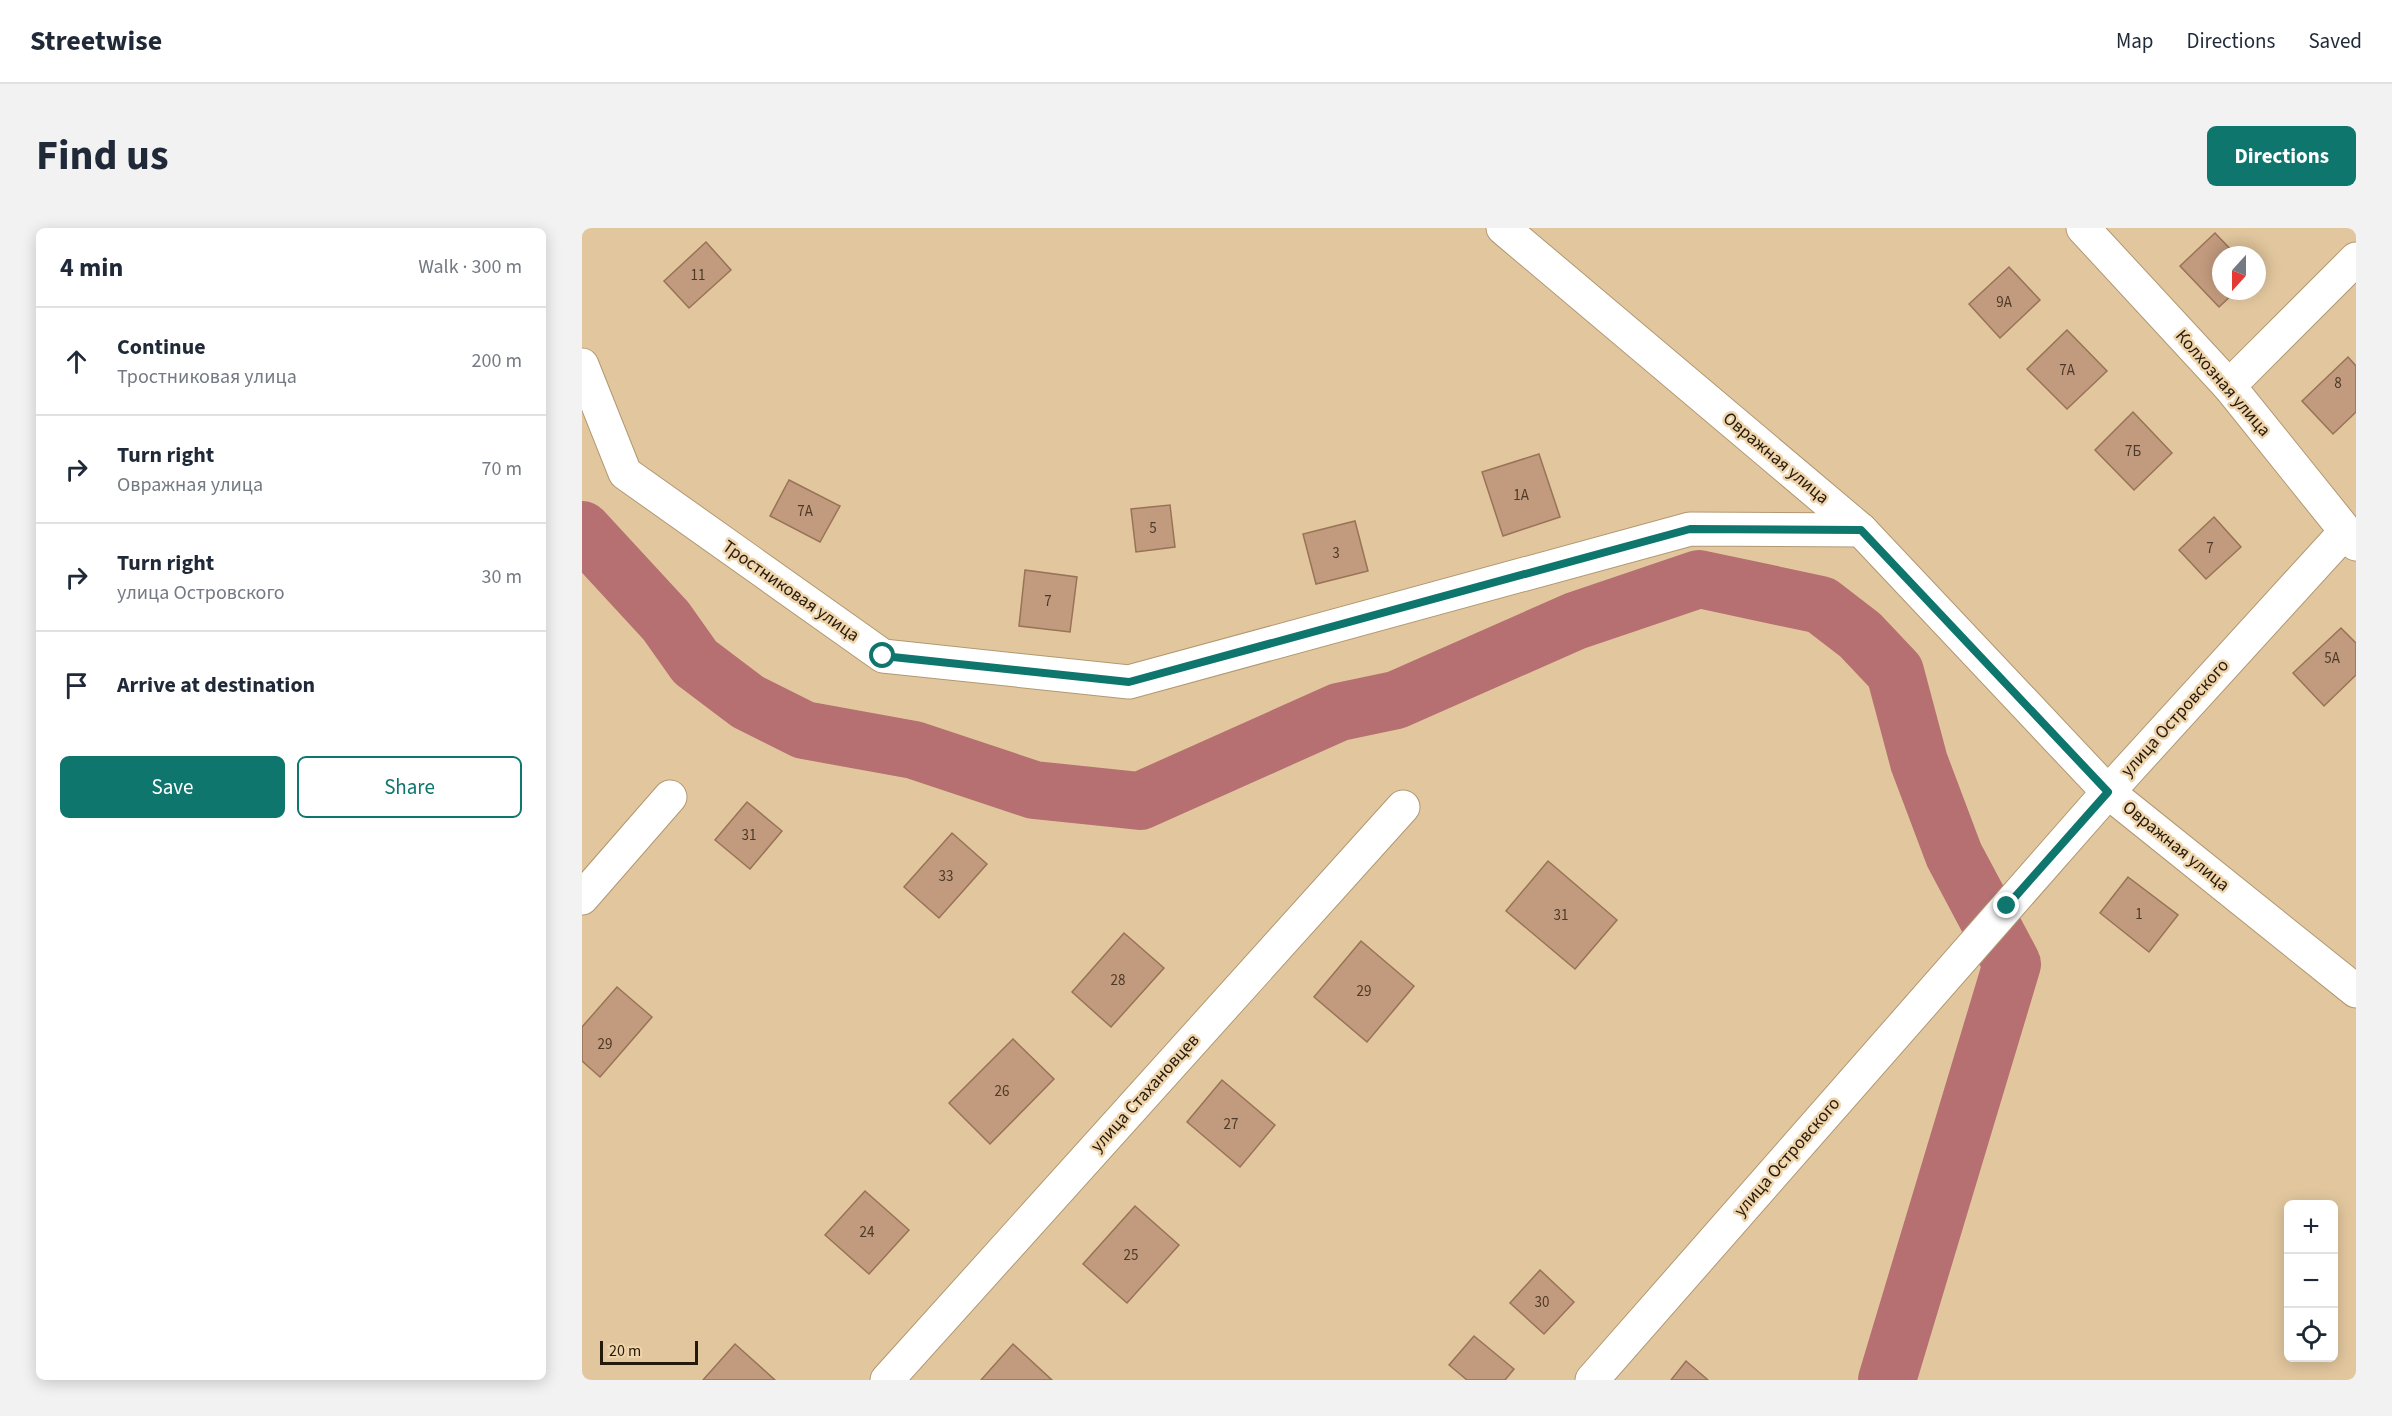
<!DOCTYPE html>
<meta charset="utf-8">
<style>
body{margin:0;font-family:"Source Sans 3",sans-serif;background:#f2f2f3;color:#1f2937}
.controls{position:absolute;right:18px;bottom:18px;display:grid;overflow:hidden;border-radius:9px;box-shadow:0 3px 15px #0003}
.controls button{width:54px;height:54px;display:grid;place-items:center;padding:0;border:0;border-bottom:2px solid #e0e1e3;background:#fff;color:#1f2937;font:30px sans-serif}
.compass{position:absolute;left:1630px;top:18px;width:54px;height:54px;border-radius:50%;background:#fff;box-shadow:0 3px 15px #0003;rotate:201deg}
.scale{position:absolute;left:18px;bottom:15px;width:98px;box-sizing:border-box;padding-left:6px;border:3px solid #241a0b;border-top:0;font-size:16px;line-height:21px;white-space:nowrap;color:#241a0b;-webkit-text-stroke:4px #f0d4ab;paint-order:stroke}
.stop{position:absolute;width:18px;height:18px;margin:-14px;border:4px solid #0f766e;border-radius:50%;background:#fff}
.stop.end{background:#0f766e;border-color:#fff;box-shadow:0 2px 6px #0008}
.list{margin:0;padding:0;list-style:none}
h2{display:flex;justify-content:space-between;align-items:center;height:78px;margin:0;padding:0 24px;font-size:26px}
h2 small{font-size:20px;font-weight:400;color:#747a83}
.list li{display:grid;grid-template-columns:39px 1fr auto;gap:18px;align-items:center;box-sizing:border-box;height:108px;padding:0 24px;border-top:2px solid #e0e1e3}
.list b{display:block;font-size:22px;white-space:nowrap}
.list p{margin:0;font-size:20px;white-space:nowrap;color:#747a83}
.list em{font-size:20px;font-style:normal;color:#747a83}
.actions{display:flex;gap:12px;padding:18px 24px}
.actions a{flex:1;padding:14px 0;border:2px solid #0f766e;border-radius:9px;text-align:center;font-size:21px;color:#0f766e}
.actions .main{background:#0f766e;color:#fff}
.icon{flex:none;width:33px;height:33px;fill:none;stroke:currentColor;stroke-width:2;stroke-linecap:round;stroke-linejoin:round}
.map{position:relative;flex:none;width:1774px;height:1152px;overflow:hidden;border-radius:9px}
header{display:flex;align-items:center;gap:36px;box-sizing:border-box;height:84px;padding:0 30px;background:#fff;border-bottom:2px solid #e0e1e3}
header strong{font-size:28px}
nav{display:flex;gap:33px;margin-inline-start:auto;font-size:21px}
.intro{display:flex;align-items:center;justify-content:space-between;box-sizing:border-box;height:144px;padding:0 36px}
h1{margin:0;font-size:42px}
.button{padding:15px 27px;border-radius:9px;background:#0f766e;color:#fff;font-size:21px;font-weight:700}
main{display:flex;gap:36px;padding:0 36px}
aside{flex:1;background:#fff;border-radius:9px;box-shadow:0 3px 15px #0003}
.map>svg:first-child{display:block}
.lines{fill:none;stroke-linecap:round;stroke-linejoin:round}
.river{stroke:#b67072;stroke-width:58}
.building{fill:#c29a7d;stroke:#987357;stroke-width:1.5}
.minor-casing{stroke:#b29871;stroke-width:35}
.minor{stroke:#fff;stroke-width:33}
.route{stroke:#0f766e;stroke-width:8}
.labels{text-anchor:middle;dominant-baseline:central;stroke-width:5;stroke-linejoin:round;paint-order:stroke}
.number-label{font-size:15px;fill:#4c3a28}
.street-label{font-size:18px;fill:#241a0b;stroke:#f0d4ab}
</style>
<header>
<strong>Streetwise</strong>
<nav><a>Map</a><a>Directions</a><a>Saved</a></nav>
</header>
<div class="intro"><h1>Find us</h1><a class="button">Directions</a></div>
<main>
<aside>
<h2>4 min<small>Walk · 300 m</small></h2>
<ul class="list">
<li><svg class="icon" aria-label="ahead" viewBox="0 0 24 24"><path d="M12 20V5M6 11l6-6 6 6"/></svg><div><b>Continue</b><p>Тростниковая улица</p></div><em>200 m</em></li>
<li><svg class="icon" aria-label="right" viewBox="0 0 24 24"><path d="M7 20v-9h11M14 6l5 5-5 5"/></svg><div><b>Turn right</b><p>Овражная улица</p></div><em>70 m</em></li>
<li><svg class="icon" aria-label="right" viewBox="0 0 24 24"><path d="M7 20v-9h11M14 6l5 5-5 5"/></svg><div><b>Turn right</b><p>улица Островского</p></div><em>30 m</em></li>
<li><svg class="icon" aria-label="arrive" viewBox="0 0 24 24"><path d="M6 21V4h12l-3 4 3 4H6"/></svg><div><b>Arrive at destination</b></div></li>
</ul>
<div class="actions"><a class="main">Save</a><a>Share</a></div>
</aside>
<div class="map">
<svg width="1774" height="1152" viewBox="0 0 1774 1152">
<rect width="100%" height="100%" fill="#e2c79e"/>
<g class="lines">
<polyline class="river" points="0,302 84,393 113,434 166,474 222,502 332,522 452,562 558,573 757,484 814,472 993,393 1117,351 1239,377 1278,407 1313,444 1337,534 1372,627 1430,736 1305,1152"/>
</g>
<g class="building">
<polygon points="1633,5 1654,27 1639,27 1639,63 1654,63 1637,79 1598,38"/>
<polygon points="124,14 149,42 107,80 82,53"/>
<polygon points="1427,39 1458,72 1418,110 1387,76"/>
<polygon points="1485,102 1525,143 1485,181 1445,141"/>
<polygon points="1766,129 1774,138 1774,184 1751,206 1720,173"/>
<polygon points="1551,184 1590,225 1552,262 1513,222"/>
<polygon points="957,226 978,289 921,308 900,244"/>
<polygon points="207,252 258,278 238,314 188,288"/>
<polygon points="588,277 593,319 554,324 549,281"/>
<polygon points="1632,289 1659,319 1624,351 1597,322"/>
<polygon points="773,293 786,343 734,356 721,306"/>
<polygon points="443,342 495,349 488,404 437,398"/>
<polygon points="1759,400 1774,415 1774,447 1742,478 1711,445"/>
<polygon points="165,574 200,603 168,641 133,612"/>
<polygon points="370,605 405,636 357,690 322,659"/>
<polygon points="966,633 1035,692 993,741 924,683"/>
<polygon points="1546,649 1596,687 1567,724 1518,685"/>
<polygon points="542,705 582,740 529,799 490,764"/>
<polygon points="779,713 832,758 785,814 732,769"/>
<polygon points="35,759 70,789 18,849 0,833 0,799"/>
<polygon points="431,811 472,851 408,916 367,875"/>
<polygon points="640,852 693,897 658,939 605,894"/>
<polygon points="283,963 327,1002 287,1046 243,1007"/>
<polygon points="553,978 597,1017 545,1075 501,1036"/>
<polygon points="958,1042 992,1074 962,1106 928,1075"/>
<polygon points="892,1108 932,1141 923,1152 885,1152 867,1137"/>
<polygon points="153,1116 193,1152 121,1152"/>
<polygon points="431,1116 470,1152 399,1152"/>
<polygon points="1104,1133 1126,1152 1089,1152"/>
</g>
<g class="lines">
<g class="minor-casing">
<g id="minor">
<polyline points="921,0 1279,302 1526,564 1774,763"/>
<polyline points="1501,0 1647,158 1774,316"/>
<polyline points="0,137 43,245 301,428 547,454 1108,301 1279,302"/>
<polyline points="1647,158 1774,31"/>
<polyline points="0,670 88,569"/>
<polyline points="305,1152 821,579"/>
<polyline points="1010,1152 1526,564 1763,304"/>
</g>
</g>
<use href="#minor" class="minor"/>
</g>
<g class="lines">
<polyline class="route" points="301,428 547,454 1108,301 1279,302 1526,564 1425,678"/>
</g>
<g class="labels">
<g class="number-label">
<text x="116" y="47">11</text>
<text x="1422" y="74">9А</text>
<text x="1485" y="142">7А</text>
<text x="1756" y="155">8</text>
<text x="1551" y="223">7Б</text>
<text x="939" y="267">1А</text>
<text x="223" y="283">7А</text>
<text x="571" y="300">5</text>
<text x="1628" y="320">7</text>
<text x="754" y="325">3</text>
<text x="466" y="373">7</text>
<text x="1750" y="430">5А</text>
<text x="167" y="607">31</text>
<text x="364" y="648">33</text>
<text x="1557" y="686">1</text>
<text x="979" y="687">31</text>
<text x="536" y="752">28</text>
<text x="782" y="763">29</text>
<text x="23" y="816">29</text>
<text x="420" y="863">26</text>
<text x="649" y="896">27</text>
<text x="285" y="1004">24</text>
<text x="549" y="1027">25</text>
<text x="960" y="1074">30</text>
</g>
<g class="street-label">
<text transform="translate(1641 155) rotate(49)">Колхозная улица</text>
<text transform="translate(1194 230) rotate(40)">Овражная улица</text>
<text transform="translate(209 363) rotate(35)">Тростниковая улица</text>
<text transform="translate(1593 490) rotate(-48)">улица Островского</text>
<text transform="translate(1594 618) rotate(39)">Овражная улица</text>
<text transform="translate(563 865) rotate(-48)">улица Стахановцев</text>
<text transform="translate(1205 929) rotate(-49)">улица Островского</text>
</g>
</g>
</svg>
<div class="controls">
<button>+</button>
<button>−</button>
<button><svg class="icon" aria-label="locate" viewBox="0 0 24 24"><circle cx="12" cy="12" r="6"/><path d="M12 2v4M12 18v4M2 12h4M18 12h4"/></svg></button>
</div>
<svg class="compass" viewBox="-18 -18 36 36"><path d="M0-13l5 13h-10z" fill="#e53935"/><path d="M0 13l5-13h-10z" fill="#747a83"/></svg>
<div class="scale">20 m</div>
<div class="stop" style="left:301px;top:428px"></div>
<div class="stop end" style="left:1425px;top:678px"></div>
</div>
</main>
